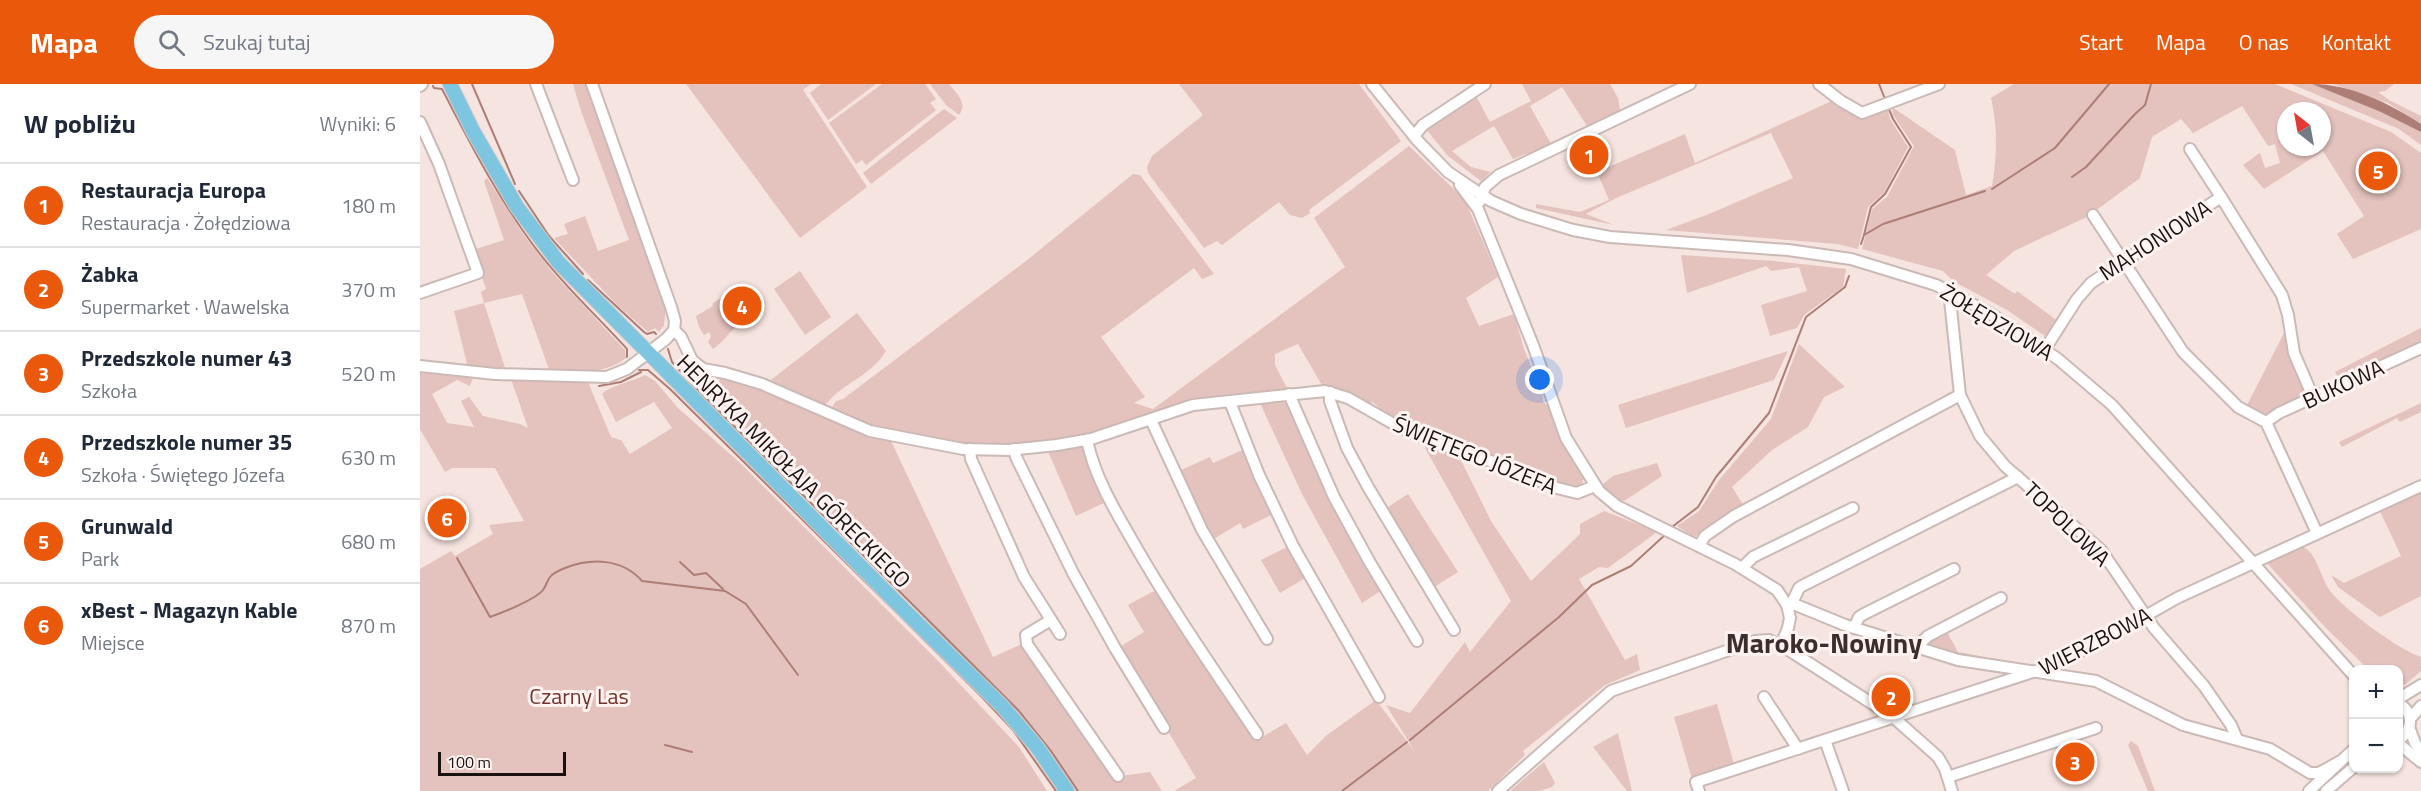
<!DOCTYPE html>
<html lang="pl">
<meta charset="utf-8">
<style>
body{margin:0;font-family:"Titillium Web",sans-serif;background:#f6f6f7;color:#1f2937}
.controls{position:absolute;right:18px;bottom:18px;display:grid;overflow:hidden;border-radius:12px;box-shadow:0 2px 4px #0004}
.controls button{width:54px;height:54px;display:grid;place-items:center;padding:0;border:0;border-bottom:2px solid #e0e1e3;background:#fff;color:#1f2937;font:30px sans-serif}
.compass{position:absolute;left:1857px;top:18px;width:54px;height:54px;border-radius:50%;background:#fff;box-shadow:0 2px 4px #0004;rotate:329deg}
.scale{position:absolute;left:18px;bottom:15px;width:128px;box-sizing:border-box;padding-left:6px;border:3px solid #191211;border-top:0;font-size:16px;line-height:21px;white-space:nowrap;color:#191211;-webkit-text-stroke:4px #fef3f1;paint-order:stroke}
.you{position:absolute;left:1120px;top:296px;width:21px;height:21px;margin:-15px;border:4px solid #fff;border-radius:50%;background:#1a73e8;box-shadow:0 0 0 9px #1a73e833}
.badge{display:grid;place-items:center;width:39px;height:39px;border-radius:50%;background:#ea580c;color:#fff;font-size:20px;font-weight:700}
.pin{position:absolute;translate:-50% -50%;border:3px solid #fff;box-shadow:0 2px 6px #0006}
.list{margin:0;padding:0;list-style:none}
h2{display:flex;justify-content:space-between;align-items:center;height:78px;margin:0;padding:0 24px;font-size:26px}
h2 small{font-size:20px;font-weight:400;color:#747a83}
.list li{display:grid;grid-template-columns:39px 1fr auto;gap:18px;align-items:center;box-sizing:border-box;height:84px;padding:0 24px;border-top:2px solid #e0e1e3}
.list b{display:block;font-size:22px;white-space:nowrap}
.list p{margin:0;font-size:20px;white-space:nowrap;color:#747a83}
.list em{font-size:20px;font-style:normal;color:#747a83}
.icon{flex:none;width:33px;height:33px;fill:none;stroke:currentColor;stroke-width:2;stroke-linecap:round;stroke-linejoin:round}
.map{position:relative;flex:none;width:2001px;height:707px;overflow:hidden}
header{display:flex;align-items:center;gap:36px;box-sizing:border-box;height:84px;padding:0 30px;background:#ea580c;color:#fff}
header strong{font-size:28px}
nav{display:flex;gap:33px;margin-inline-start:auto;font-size:21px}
.search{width:420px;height:54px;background:#f6f6f7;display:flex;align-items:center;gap:15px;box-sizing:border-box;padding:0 21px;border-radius:33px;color:#747a83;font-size:22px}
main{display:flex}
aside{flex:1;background:#fff}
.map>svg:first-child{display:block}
.green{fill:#e4c2bd;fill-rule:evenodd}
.water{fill:#ad7e76}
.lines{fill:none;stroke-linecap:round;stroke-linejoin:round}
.stream{stroke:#ad7e76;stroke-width:2}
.minor-casing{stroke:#cbb9b6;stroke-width:14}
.major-casing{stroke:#cccbcb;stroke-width:16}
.minor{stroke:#fff;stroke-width:10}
.major{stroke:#7ec6df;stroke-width:14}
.labels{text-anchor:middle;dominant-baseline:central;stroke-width:6;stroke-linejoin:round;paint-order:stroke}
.street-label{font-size:22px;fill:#191211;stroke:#fef3f1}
.park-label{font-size:22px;fill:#72332b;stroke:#fef3f1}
.district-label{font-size:28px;font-weight:bold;fill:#3b2e2b;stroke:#fef3f1}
</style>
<header>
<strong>Mapa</strong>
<div class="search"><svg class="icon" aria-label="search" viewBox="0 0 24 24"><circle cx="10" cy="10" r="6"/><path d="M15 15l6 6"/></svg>Szukaj tutaj</div>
<nav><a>Start</a><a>Mapa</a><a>O nas</a><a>Kontakt</a></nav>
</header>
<main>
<aside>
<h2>W pobliżu<small>Wyniki: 6</small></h2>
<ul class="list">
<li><span class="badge">1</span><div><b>Restauracja Europa</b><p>Restauracja · Żołędziowa</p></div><em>180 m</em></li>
<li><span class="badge">2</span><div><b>Żabka</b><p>Supermarket · Wawelska</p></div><em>370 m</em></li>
<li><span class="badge">3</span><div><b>Przedszkole numer 43</b><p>Szkoła</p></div><em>520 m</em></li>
<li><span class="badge">4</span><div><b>Przedszkole numer 35</b><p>Szkoła · Świętego Józefa</p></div><em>630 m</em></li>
<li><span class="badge">5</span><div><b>Grunwald</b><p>Park</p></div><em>680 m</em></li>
<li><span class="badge">6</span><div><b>xBest - Magazyn Kable</b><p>Miejsce</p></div><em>870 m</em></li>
</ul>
</aside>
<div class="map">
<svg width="2001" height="707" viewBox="0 0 2001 707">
<rect width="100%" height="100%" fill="#f6e4e0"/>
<g class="green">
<polygon points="153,0 168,0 246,221 244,241 239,248 235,244 228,248 197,221 134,154 148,150 144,140 165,132 178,167 209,156 161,27"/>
<polygon points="266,0 391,0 383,6 447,103 380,154"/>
<polygon points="401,0 456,0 408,36 390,9"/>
<polygon points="462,0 505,0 516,15 510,19 516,26 446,81 442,76 436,80 409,39"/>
<path d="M510,0H529C537,10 548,19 539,31L526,21Z"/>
<polygon points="759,0 939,0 981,57 889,126 890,129 882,134 870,131 859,118 802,161 797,157 784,164 728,89 727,83 732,72 783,31"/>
<polygon points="1102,0 1190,0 1198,14 1200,26 1167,42 1142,3 1110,22 1131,60 1093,75 1074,42 1032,67 1051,83 1071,88 1061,97 1028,72 1005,44 1055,10 1070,38 1111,17"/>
<path d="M1594,0H1855L1971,48L2001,69V145L1933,175L1917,150L1944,132L1903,67L1844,105L1823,81L1840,69L1845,84L1860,79L1855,60L1848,62L1822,22L1773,49L1761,35L1732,53L1720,94L1667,133L1594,167L1566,191L1595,210L1597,207L1639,238L1628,254L1587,226L1533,197L1523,187L1442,165L1452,125L1467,113L1494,62L1473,31L1472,23L1535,66L1546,111L1572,102C1577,71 1578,44 1571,14ZM1866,27H1902V63H1866Z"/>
<polygon points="1871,0 1892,0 1962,28 2001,48 2001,61 1979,45"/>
<polygon points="1913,0 1974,0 1965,7 1958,8 1969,16 2001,32 2001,40 1968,19"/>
<path d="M1414,16C1436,28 1442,37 1467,24L1470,35L1488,63L1464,109L1448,123L1438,165L1417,160L1246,146L1289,130L1373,94L1351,49L1196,114L1166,130L1194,141L1116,124V120L1160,128L1189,116L1177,88L1265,50L1275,79Z"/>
<polygon points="524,25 537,34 451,100 443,89"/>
<polygon points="989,62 1045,116 1078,193 1046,214 1059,242 1094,230 1104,265 1123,312 1123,318 1128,322 1139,354 1164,394 1161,402 1154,405 1008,351 958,327 959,323 952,318 948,322 903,303 878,260 855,270 855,281 868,306 811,314 658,354 617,361 544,362 436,339 410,326 416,317 423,315 606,177 713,90 720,91 794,190 782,195 774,184 681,253 725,313 714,319 733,325 925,183 894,134"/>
<path d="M67,94L103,150L133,189L205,266L206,274C184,291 157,288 130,288L102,210L64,219L86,287L47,280L34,227L64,219L61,208L66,205L53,166L84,156L64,97Z"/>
<polygon points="1261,171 1354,177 1426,185 1423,203 1384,231 1377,244 1350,252 1341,221 1387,207 1379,183 1351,187 1346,182 1267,209"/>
<polygon points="380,187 411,233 385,251 354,205"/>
<path d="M301,214L320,240C308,248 304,258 293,265L288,258L291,252L289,248L284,251L279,243L276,232L293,222L292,220Z"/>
<path d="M437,229L466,267C451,292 424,298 405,321L351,296Z"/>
<polygon points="2001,244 2001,260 1921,296 1915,288"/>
<polygon points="1864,249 1885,305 1884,311 1865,324 1846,331 1826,323"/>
<polygon points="1379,260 1425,303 1404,313 1388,343 1352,366 1312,403 1324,422 1274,453 1257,442 1279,427 1299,396 1351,335"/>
<polygon points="1368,267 1354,296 1206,344 1198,321"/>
<path d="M0,288L54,291L50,302L37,296L12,310L27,339L54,343L41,317L49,313L63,332L100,340L108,344L91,295L168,298L191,353L201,356L210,370L252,344L234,318L196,338L182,310C187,303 214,297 225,291L235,297L258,324L319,378L520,579L599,663L627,707H0V485L31,467L35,472L73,450L69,441L104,437L75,384H32L25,388L0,345Z"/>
<polygon points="302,293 346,307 392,325 449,354 471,357 573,573 604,559 701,692 730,688 742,707 652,707 592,626 305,323 293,306"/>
<polygon points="867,314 963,509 959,508 942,519 882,410 840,319"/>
<polygon points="2001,319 2001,328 1980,338 1977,334 1922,363 1919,358"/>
<polygon points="1006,358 1038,370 1071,437 1111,497 1160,450 1160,440 1184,427 1237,448 1188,484 1179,483 1159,495 1205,576 1217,570 1220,586 1185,601 1103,667 1105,671 1068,707 754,707 776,694 698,564 724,548 708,521 736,506 835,657 866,639 887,671 907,651 956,616 995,668 966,621 990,629 1045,558 1050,568 1091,517 1005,364"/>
<polygon points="663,360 688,417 656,432 627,365"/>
<polygon points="825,365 853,430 823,445 820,439 792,456 759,387 790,373 793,379"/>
<polygon points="1237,379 1242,392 1204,417 1196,415 1183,403 1183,400 1193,392"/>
<polygon points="2001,406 2001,512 1960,533 1918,503 1911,491 1924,499 1981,472 1959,425"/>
<polygon points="988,410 1038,488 1014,503 965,425"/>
<polygon points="869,462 887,493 860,509 841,476"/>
<path d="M1881,462C1897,467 1901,496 1911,508C1925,526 1979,566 2001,573V587L1986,600L1979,603L1978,586L1948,585L1906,544L1847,479Z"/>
<polygon points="1527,548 1538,568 1612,582 1618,579 1620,584 1545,575 1506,564 1505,559"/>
<polygon points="1297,620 1314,680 1272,695 1254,633"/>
<polygon points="1198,649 1212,707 1207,707 1173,663"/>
<polygon points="1711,657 1718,662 1735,707 1728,707 1708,661"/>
<polygon points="1124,678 1135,699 1132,703 1119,707 1090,707"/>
</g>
<path class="water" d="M1892,0C1930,0 1969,19 2001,40V48L1961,28Z"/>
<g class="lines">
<g class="stream">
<polyline points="52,0 95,100"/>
<polyline points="1459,0 1465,15"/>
<path d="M13,2L14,4L22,5C51,61 81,120 120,170C146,204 178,233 207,265V273"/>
<polyline points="1652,93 1666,83 1715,30 1725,21 1731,0"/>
<polyline points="1572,105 1635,64 1689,0"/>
<polyline points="99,107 129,152 163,190"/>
<polyline points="1444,151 1451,123 1465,110 1491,63 1473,35 1468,23"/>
<polyline points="1441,160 1444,151 1463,140 1565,107"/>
<polyline points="168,196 224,248 227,250 234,248 236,250"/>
<polyline points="248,265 252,278 275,303 599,627 631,667 658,707"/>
<polyline points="219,286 228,286 250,305 561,612 593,646 636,707"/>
<polyline points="179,302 201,298 221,288"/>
<polyline points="1252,443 1278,423 1296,393 1349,329 1386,233 1425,203 1429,192"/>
<path d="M37,474L70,533C82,529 116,515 123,506C126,502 127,497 130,493C133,489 140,486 145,484C171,474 202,474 222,497L305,507L326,520L378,591"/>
<polyline points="260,478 274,491 286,489 303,505"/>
<polyline points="990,656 1139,533 1172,501 1211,482 1246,450"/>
<polyline points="245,661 272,668"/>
<polyline points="922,707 987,658"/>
</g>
<g class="minor-casing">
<g id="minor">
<polyline points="116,0 153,96"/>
<polyline points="172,0 251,223 255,237 254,246"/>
<polyline points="952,0 998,57 1028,88 1071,117 1101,130 1153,146 1190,153 1368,166 1431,175 1516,201 1571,230 1638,275 1692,321 1934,592"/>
<polyline points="1399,0 1421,17 1442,29 1519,0"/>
<polyline points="0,2 2,0"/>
<polyline points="0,38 19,80 58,189 0,209"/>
<polyline points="994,52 1003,41 1065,0"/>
<polyline points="1770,65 1801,113"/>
<polyline points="1040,101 1058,125 1113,261 1146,354 1179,407 1197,422 1315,480 1357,506 1367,521 1370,534 1368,544 1361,561"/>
<polyline points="1060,117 1065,103 1079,91 1270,0"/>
<polyline points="1673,131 1763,268 1818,323 1846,338 1897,449"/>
<polyline points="1529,206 1540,311 1560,352 1585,382 1681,466 1734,544 1784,602 1811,641 1817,655"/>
<polyline points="1625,265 1657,215 1671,199 1801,113 1862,211 1868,231 1874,269 1893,313"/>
<polyline points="0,282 75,290 187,293 207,285 246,255 254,246 261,253 272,276 283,285 305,289 342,300 450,347 543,365 589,366 637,361 671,355 773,321 905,307 928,314 979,343 1009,356 1082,381 1137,404 1157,409 1175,402"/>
<polyline points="910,308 910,317 927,364 948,403 1034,546"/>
<polyline points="869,310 914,413 949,477 997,557"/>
<polyline points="810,318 839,391 873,462 959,613"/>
<polyline points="731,336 782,446 847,555"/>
<polyline points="1846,338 1859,329 2001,264"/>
<path d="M667,356C674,391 694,425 712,456C750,523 794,586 837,650"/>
<polyline points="550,365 551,375 604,493 640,550"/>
<polyline points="595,365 596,373 653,489 695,564 744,644"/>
<polyline points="1279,462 1285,452 1314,432 1540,311"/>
<polyline points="1322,484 1333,473 1433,424"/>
<polyline points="1367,521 1376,521 1425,541 1538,576 1676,597 1763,641 1850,665 1890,689 1899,689 1919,678"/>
<polyline points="1371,521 1379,504 1382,502 1598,393"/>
<polyline points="631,536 606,551 607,560 698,692"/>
<polyline points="1434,544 1439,533 1444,530 1534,485"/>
<polyline points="1496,563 1508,552 1581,514"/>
<polyline points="1344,613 1378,665"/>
<polyline points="1978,615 2001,601"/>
<path d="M1978,619C1994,628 1994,646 1978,656"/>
<polyline points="1990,635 2001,622"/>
<polyline points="1989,643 1995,659 2001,667"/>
<polyline points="1405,656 1423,707"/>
<polyline points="1978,659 2001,678"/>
<polyline points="1528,693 1676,644"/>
<polyline points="1078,707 1191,607 1335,557 1349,556 1364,563 1473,633 1518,673 1525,685 1532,707"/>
<polyline points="1279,707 1276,698 1631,582 1683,556 1757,514 2001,402"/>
<polyline points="1889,707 1934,665"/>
<polyline points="1906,707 1934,683"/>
</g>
</g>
<g class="major-casing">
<polyline id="major" points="30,0 53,47 97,123 139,179 485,527 582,622 617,663 647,707"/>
</g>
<use href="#minor" class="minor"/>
<use href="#major" class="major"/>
</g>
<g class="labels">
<g class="street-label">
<text transform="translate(1735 156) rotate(-33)">MAHONIOWA</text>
<text transform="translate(1577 238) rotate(31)">ŻOŁĘDZIOWA</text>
<text transform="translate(1923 300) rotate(-25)">BUKOWA</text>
<text transform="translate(1055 371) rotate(22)">ŚWIĘTEGO JÓZEFA</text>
<text transform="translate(374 387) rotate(45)">HENRYKA MIKOŁAJA GÓRECKIEGO</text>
<text transform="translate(1647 440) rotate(44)">TOPOLOWA</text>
<text transform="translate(1675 557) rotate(-27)">WIERZBOWA</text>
</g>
<g class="park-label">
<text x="159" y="612">Czarny Las</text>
</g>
<g class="district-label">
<text x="1404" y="558">Maroko-Nowiny</text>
</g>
</g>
</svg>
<div class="controls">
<button>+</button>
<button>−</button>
</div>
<svg class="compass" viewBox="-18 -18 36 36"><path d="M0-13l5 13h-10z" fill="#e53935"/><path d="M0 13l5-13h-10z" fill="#747a83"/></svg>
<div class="scale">100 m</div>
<div class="you"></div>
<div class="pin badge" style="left:1169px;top:71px">1</div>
<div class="pin badge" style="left:1471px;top:613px">2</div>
<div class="pin badge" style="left:1655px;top:678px">3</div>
<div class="pin badge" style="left:322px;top:222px">4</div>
<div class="pin badge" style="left:1958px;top:87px">5</div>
<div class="pin badge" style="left:27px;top:434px">6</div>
</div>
</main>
